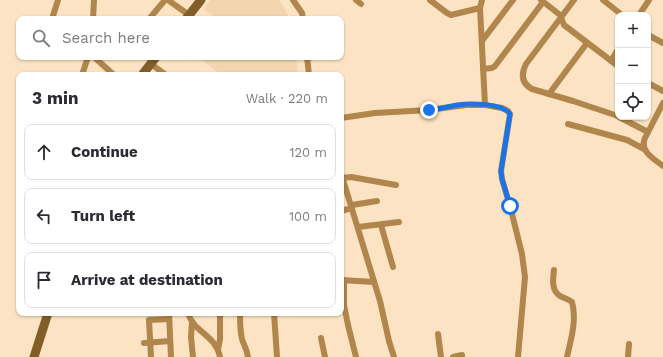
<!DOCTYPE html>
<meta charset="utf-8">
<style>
body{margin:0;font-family:"Work Sans",sans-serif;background:#f2f2f3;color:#2b2b33}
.controls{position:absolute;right:12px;top:12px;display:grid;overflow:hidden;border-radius:8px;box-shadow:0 1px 3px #0004}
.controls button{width:36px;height:36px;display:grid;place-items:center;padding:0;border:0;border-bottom:1px solid #e1e1e2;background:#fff;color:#2b2b33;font:20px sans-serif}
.stop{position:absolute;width:12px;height:12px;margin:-9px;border:3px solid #1a73e8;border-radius:50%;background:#fff}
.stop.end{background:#1a73e8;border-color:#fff;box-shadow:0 1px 4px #0008}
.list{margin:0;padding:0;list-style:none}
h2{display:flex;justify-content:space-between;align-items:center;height:52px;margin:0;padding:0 16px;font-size:17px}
h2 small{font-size:13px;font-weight:400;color:#7c7c81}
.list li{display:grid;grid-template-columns:26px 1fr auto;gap:12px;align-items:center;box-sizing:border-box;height:56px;margin:0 8px 8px;padding:0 8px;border:1px solid #e1e1e2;border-radius:8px}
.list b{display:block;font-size:15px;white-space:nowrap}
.list em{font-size:13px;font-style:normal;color:#7c7c81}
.icon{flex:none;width:22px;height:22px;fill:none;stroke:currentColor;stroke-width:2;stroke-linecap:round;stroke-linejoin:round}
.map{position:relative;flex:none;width:663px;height:357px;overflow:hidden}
.search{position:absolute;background:#fff;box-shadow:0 1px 3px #0004;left:16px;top:16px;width:328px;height:44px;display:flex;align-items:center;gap:10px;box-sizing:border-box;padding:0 14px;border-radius:8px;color:#7c7c81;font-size:15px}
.panel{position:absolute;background:#fff;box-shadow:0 1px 3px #0004;left:16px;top:72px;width:328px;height:244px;border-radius:8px}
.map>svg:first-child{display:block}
.built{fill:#f3d6b0}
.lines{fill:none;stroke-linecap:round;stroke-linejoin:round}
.street{stroke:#b0864c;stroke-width:6}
.secondary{stroke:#815d29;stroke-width:9}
.route{stroke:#1a73e8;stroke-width:5}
</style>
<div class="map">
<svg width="663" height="357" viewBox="0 0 663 357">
<rect width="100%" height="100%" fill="#fce3c3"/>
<g class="built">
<polygon points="210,0 279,0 287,13 290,19 218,19 203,9"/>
<polygon points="203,57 296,57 298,75 221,75 201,59"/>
</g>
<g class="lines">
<g class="street">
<polyline points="168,0 189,15"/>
<polyline points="293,0 302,13 303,19"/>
<polyline points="356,0 361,4"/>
<polyline points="430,0 447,13 451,15 480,8"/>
<polyline points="482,0 480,8 485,105"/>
<polyline points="541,0 560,15 564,25 618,66"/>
<path d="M574,0L526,64C521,74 521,83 532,89L573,101L618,116"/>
<polyline points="603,0 622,15"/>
<polyline points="639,15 649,0"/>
<polyline points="52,19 58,0"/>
<polyline points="93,19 94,0"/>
<polyline points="149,19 165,0"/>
<polyline points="648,35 663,43"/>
<polyline points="482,41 513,0"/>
<polyline points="94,57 114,75"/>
<polyline points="307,57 309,75"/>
<polyline points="611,61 618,49"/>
<polyline points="151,64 166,75"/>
<polyline points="483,69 492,68 495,66 543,2"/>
<polyline points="82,75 88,57"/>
<polyline points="648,83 663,91"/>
<polyline points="549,94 587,43"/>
<path d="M663,103L645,138C639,151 654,159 663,166"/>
<polyline points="619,117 648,132"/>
<polyline points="341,118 375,113 429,110 466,105 485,105 502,108 508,111 510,114 501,171 502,179 510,206 522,254 525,277 518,357"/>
<polyline points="568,124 627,140 644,149"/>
<polyline points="341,173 380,301 389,341 394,357"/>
<polyline points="343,178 351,177 396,185"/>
<polyline points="352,205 377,201"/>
<polyline points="341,211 352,208"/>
<polyline points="381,225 393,267"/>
<polyline points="358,227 399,222"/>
<path d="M554,270C553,279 551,290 560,296C564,298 568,299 572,302C577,320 571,339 567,357"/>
<polyline points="341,280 374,282"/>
<polyline points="344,280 344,305 348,325 356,357"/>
<polyline points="169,313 171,357"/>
<path d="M188,313C193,332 216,335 220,357"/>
<path d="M240,313C240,321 240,331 242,339C244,346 247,349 248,357"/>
<polyline points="274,313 277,357"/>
<polyline points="192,322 191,337 193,357"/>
<polyline points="438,334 441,357"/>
<polyline points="321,338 325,357"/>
<polyline points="144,343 170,341"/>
<polyline points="218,350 220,339 220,313"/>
<polyline points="151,357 149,320 169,319"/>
<polyline points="453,357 462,355"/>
<polyline points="628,357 629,344"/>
</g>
<g class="secondary">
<polyline points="186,19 201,0"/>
<polyline points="142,75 156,57"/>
<polyline points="34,357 48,313"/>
</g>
</g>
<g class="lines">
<path class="route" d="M429,110C439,109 448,107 457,105C469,103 503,103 510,114L501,171L502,179L510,206"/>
</g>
</svg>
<div class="controls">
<button>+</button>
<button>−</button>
<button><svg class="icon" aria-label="locate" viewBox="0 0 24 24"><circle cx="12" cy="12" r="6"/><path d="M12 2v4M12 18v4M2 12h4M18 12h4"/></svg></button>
</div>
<div class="stop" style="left:510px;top:206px"></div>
<div class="stop end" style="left:429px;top:110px"></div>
<div class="search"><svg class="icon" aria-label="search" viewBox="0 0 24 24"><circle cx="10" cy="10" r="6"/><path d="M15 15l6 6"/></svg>Search here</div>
<section class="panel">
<h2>3 min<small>Walk · 220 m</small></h2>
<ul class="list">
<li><svg class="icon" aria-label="ahead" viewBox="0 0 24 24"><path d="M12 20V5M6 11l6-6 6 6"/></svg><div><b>Continue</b></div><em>120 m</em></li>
<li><svg class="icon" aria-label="left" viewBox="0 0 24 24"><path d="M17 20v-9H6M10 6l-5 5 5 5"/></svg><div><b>Turn left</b></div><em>100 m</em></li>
<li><svg class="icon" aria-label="arrive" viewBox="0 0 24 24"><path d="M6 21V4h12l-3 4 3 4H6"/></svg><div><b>Arrive at destination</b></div></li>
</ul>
</section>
</div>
